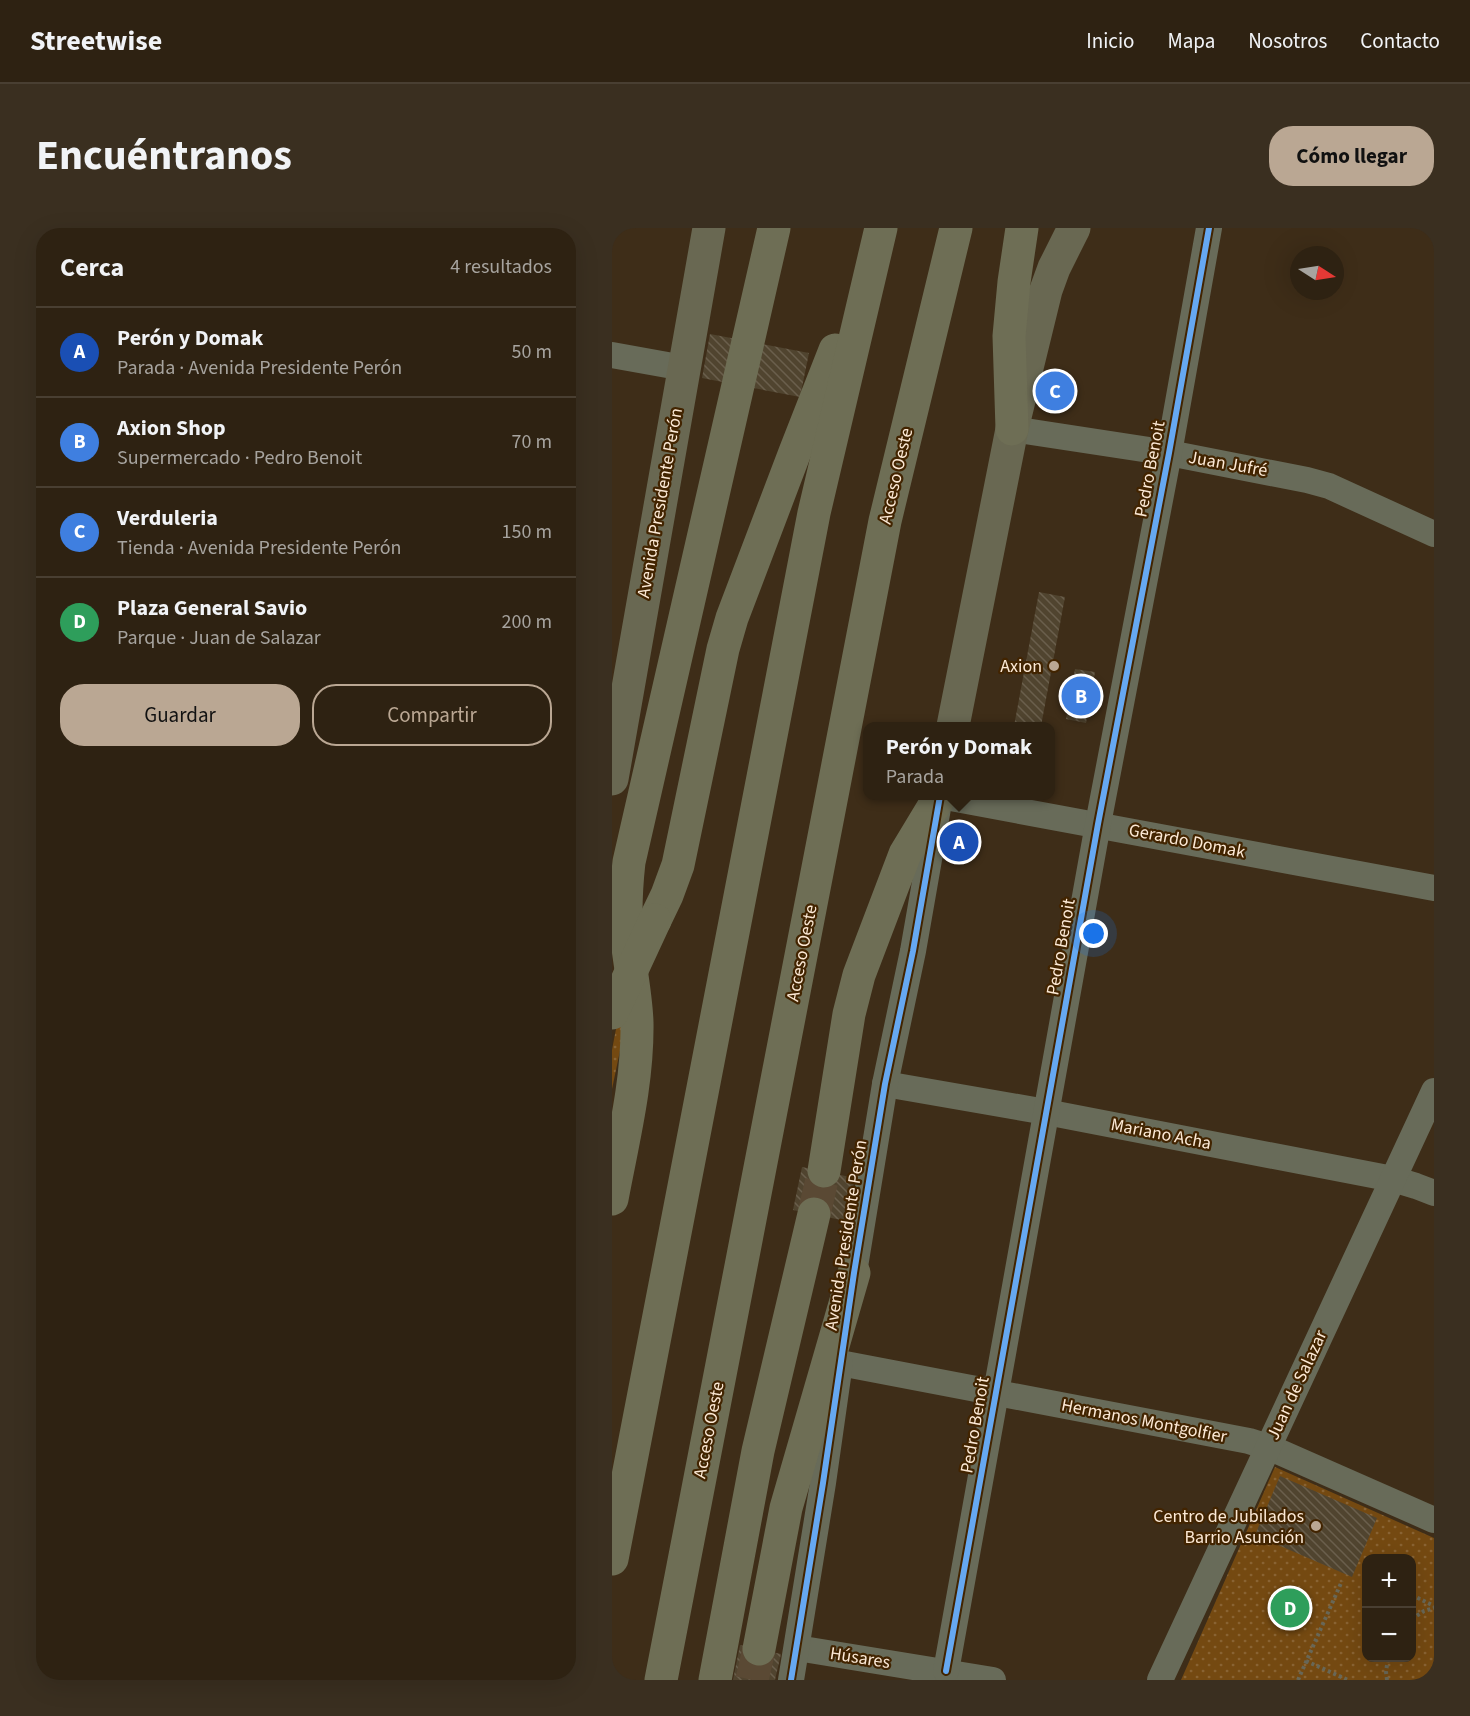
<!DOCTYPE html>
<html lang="es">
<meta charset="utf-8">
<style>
body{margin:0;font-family:"Source Sans 3",sans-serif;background:#3a2f20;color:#f1f3f6}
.controls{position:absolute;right:18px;bottom:18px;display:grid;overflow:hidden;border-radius:12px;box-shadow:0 6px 24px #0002}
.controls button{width:54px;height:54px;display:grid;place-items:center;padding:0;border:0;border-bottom:2px solid #493f32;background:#2e2212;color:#f1f3f6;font:30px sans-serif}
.compass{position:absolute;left:678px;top:18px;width:54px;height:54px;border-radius:50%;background:#2e2212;box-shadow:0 6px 24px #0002;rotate:102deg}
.you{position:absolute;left:482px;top:706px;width:21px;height:21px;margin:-15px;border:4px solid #fff;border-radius:50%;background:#1a73e8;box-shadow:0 0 0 9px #1a73e833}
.badge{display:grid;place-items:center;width:39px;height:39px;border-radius:50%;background:#baa793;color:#fff;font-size:20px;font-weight:700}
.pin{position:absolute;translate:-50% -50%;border:3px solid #fff;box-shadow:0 2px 6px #0006}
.popup{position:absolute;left:251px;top:494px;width:192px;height:78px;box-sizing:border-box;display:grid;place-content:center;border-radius:12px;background:#2e2212;filter:drop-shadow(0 2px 4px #0005);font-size:20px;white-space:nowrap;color:#a7a49f}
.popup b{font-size:22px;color:#f1f3f6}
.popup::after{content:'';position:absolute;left:50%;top:100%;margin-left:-12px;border:12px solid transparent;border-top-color:#2e2212}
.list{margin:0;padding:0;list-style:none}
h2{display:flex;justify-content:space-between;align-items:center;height:78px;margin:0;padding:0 24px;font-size:26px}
h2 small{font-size:20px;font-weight:400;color:#a7a49f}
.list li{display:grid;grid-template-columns:39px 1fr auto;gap:18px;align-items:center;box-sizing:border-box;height:90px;padding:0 24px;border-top:2px solid #493f32}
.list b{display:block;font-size:22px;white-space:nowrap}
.list p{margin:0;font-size:20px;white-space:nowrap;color:#a7a49f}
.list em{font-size:20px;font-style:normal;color:#a7a49f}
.actions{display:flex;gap:12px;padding:18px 24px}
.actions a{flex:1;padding:14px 0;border:2px solid #baa793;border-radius:24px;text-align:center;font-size:21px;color:#baa793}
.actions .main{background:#baa793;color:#111}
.map{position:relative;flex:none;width:822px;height:1452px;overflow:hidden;border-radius:24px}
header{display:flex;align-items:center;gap:36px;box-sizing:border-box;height:84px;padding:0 30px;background:#2e2212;border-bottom:2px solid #493f32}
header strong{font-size:28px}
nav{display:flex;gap:33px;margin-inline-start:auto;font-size:21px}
.intro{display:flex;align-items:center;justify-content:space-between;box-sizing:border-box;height:144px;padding:0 36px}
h1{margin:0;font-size:42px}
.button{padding:15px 27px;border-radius:24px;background:#baa793;color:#111;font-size:21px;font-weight:700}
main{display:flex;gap:36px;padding:0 36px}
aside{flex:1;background:#2e2212;border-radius:24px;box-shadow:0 6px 24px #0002}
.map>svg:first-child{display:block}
.green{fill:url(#green-dots);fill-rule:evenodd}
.building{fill:url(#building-back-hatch)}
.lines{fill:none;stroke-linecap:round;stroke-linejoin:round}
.highway-tunnel{stroke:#5a4934;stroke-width:33;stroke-dasharray:33 16;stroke-linecap:butt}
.path{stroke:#686757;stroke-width:4;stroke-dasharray:3 3;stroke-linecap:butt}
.minor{stroke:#686b59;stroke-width:26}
.major{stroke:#696852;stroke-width:33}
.highway{stroke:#6e6e55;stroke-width:33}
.highway-bridge{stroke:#6e6e55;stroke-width:33}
.cycleway-casing{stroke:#422400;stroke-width:10}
.cycleway{stroke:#66a8f1;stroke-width:6}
.poi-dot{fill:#baa793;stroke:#422400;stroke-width:2}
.labels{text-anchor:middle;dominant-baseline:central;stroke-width:4.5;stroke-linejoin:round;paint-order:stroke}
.street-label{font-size:18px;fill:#fce9d5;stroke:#422400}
.poi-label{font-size:18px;fill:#fce9d5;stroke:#422400;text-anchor:end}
</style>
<header>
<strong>Streetwise</strong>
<nav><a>Inicio</a><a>Mapa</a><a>Nosotros</a><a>Contacto</a></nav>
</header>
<div class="intro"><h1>Encuéntranos</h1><a class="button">Cómo llegar</a></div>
<main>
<aside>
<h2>Cerca<small>4 resultados</small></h2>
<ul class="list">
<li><span class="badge" style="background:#1a4fb4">A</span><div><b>Perón y Domak</b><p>Parada · Avenida Presidente Perón</p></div><em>50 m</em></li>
<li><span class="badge" style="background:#3f7fe0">B</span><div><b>Axion Shop</b><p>Supermercado · Pedro Benoit</p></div><em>70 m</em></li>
<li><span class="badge" style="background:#3f7fe0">C</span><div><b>Verduleria</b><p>Tienda · Avenida Presidente Perón</p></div><em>150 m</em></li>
<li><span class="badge" style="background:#2e9e5b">D</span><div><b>Plaza General Savio</b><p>Parque · Juan de Salazar</p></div><em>200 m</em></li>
</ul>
<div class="actions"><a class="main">Guardar</a><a>Compartir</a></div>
</aside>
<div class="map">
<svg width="822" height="1452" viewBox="0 0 822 1452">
<defs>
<pattern id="green-dots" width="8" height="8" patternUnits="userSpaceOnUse" patternTransform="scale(1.5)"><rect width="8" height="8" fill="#744911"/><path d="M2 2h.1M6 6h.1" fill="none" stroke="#896333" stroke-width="1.8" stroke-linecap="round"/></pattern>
<pattern id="building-back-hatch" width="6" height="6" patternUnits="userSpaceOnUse" patternTransform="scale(1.5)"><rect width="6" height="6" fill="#50442f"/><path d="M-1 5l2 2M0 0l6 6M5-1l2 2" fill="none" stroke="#6a5f4c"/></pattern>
</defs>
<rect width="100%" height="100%" fill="#3e2d18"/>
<g class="green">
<polygon points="8,780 15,789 0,861 0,822"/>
<path d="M663,1239L822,1310V1452H569ZM754,1330H800V1430H754Z"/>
</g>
<g class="building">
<polygon points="98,106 197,125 188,169 90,150"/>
<polygon points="427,364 453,369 429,498 402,498"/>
<polygon points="463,441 483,444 474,495 454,491"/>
<polygon points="190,939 243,950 234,993 181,982"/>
<polygon points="668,1248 765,1290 740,1349 643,1307"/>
<polygon points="128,1417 169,1426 163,1452 121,1452"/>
</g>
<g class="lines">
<g class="highway-tunnel">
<polyline points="202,986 212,943"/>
<polyline points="140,1452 147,1421"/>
</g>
<g class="path">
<polyline points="800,1367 822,1378"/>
<polyline points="800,1391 812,1383 822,1380"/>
<polyline points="694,1433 736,1452"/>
<polyline points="686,1452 730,1353"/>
<polyline points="775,1452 774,1444 776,1430"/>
</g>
<g class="minor">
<polyline points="0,127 72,140"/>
<polyline points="400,201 557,225 695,252 717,258 822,306"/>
<polyline points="328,568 822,660"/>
<polyline points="273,856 434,884 781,951 804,958 822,965"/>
<polyline points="239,1063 273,856 301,723 326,580"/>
<polyline points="228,1135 637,1213 656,1219 822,1292"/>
<polyline points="185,1420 381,1452"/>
<polyline points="334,1443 486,596 557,225 597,0"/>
<polyline points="179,1452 211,1255 228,1135"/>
<polyline points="548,1452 822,863"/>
</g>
<g class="major">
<polyline points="341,498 400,201 434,62 442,40 462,0"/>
<polyline points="0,551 97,0"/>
</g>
<g class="highway">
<polyline points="400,201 397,108 402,54 410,0"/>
<polyline points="43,692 55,667 66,637 111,421 120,390 183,224 223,122"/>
<polyline points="212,943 237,786 247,747 293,626 328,568"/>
<path d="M0,971C11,912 26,854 25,794C24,767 18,739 15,712C13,686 14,661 17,634L162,0"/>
<polyline points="0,1331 202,285 269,0"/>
<polyline points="147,1421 174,1280 242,1045"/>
<polyline points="49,1452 273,293 344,0"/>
<polyline points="103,1452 146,1223 202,986"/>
</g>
<polyline class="highway-bridge" points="0,785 43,692"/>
<g class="cycleway-casing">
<g id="cycleway">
<polyline points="334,1443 486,596 557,225 597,0"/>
<polyline points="179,1452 211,1255 242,1045 273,856 301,723 328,568"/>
</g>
</g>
<use href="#cycleway" class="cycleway"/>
</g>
<g class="poi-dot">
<circle cx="442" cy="438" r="6"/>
<circle cx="704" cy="1298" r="6"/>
</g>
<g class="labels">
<g class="street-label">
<text transform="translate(616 236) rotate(10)">Juan Jufré</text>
<text transform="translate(538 241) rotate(-79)">Pedro Benoit</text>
<text transform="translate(284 248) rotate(-77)">Acceso Oeste</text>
<text transform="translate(48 275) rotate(-80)">Avenida Presidente Perón</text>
<text transform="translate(575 613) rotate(11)">Gerardo Domak</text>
<text transform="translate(449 719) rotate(-80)">Pedro Benoit</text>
<text transform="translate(190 725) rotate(-79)">Acceso Oeste</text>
<text transform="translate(549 906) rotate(11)">Mariano Acha</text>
<text transform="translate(234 1007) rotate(-81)">Avenida Presidente Perón</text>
<text transform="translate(685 1157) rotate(-65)">Juan de Salazar</text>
<text transform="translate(532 1193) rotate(11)">Hermanos Montgolfier</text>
<text transform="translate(363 1197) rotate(-80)">Pedro Benoit</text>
<text transform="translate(97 1202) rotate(-79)">Acceso Oeste</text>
<text transform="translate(248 1430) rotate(9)">Húsares</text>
</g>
<g class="poi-label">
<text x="430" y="438">Axion</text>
<text x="692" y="1288">Centro de Jubilados<tspan x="692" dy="21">Barrio Asunción</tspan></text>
</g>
</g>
</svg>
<div class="controls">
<button>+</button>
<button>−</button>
</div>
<svg class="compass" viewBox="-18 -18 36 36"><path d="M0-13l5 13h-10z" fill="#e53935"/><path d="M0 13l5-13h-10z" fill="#a7a49f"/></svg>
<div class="you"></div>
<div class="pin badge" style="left:347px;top:614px;background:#1a4fb4">A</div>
<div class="popup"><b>Perón y Domak</b>Parada</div>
<div class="pin badge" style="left:469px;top:468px;background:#3f7fe0">B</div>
<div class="pin badge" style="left:443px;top:163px;background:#3f7fe0">C</div>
<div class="pin badge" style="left:678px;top:1380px;background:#2e9e5b">D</div>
</div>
</main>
